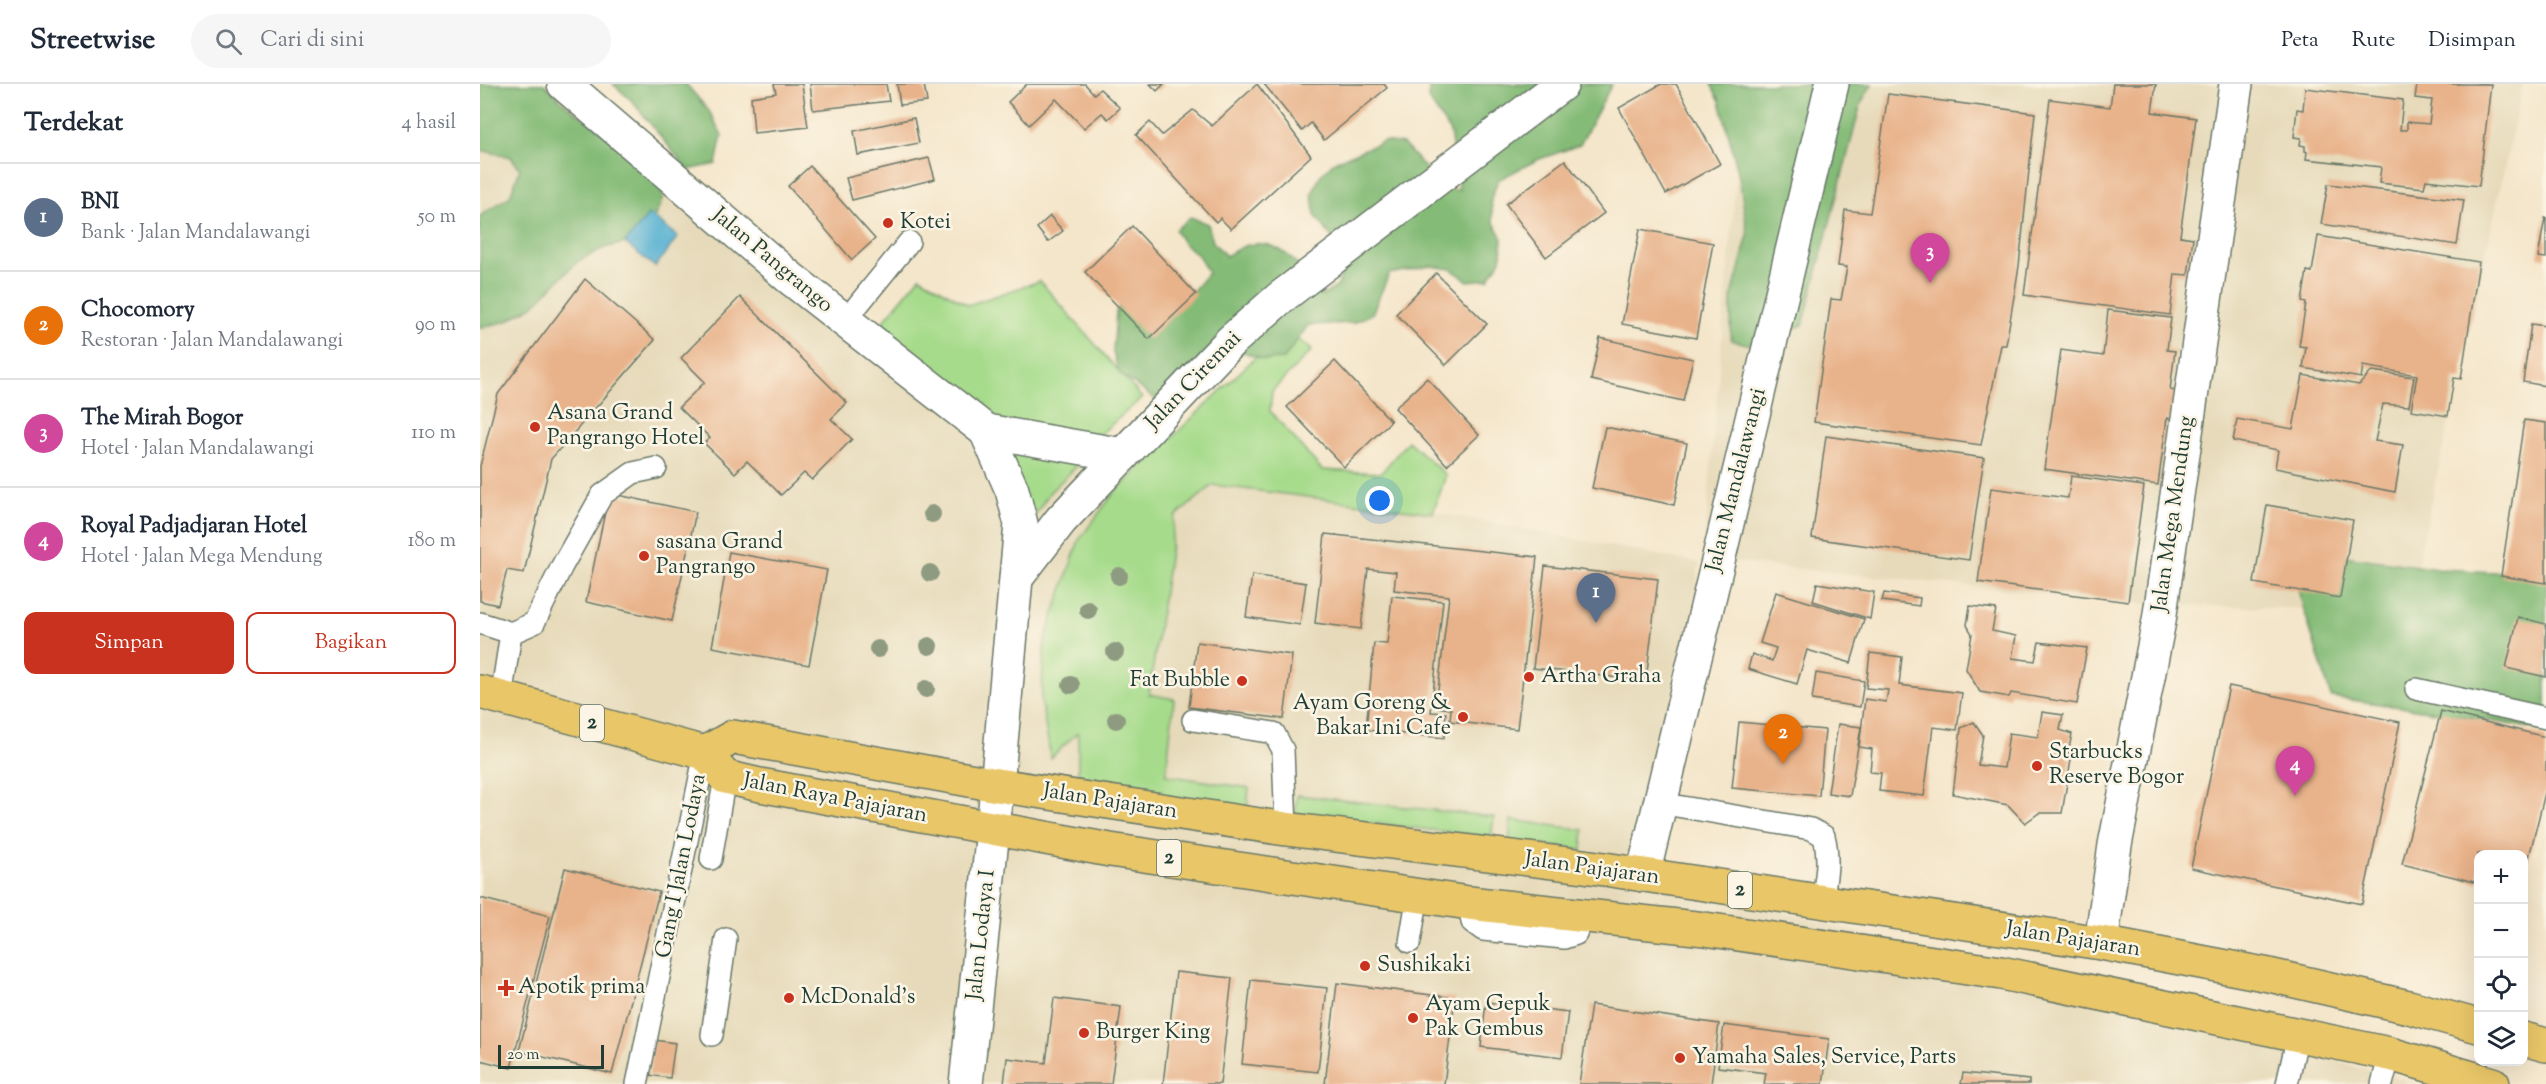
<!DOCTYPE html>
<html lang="id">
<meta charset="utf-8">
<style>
body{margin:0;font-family:"Sorts Mill Goudy",serif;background:#f6f6f7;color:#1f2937}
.controls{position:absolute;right:18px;bottom:18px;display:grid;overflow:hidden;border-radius:12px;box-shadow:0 6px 24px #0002}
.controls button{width:54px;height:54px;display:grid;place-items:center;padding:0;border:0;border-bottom:2px solid #e0e1e3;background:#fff;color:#1f2937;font:30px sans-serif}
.scale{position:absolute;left:18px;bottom:15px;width:106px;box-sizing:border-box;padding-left:6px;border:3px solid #1f3d34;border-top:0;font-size:16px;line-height:21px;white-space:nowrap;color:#1f3d34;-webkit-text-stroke:4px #fcf5e5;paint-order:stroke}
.you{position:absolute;left:900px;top:417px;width:21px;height:21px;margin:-15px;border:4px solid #fff;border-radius:50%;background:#1a73e8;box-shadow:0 0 0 9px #1a73e833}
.badge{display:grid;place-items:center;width:39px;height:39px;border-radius:50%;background:#c8321e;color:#fff;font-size:20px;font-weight:700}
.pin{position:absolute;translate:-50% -50px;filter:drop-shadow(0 2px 3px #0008)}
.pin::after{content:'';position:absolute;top:32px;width:21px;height:18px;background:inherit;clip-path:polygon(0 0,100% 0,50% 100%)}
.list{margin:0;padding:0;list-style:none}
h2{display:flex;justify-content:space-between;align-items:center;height:78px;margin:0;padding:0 24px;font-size:26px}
h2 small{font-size:20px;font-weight:400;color:#747a83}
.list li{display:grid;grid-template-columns:39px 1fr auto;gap:18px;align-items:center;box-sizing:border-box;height:108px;padding:0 24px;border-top:2px solid #e0e1e3}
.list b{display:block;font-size:22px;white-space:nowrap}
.list p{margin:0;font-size:20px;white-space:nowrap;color:#747a83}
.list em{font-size:20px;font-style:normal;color:#747a83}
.actions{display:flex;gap:12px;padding:18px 24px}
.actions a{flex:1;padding:14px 0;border:2px solid #c8321e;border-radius:12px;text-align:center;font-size:21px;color:#c8321e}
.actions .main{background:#c8321e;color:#fff}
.icon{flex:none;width:33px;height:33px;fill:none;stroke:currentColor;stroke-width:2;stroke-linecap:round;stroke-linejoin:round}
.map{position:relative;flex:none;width:2066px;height:1000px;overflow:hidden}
header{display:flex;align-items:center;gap:36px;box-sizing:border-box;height:84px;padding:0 30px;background:#fff;border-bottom:2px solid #e0e1e3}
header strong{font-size:28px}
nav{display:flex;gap:33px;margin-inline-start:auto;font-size:21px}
.search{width:420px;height:54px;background:#f6f6f7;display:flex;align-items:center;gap:15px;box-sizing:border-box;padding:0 21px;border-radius:33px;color:#747a83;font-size:22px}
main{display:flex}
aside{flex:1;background:#fff}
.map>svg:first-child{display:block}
.built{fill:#e6daba}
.green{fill:#a6db8b;stroke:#628c60;stroke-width:1.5}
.forest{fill:#84bb77;stroke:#527c56;stroke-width:1.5}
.water{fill:#54b0d2;stroke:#3a7683;stroke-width:1.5}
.building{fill:#e8b28a}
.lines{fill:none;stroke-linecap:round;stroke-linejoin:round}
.service-casing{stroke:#6a7869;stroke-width:24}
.minor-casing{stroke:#6a7869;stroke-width:36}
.tertiary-casing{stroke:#6a7869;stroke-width:36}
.trunk-casing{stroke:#6a7869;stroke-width:36}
.service{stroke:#fff;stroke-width:21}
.minor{stroke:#fff;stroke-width:33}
.tertiary{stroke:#fff;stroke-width:33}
.trunk{stroke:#e9c769;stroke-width:33}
.tree{fill:#8e9b81}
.poi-dot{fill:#c8321e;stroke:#fcf5e5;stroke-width:2}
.labels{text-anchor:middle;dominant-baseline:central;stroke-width:5;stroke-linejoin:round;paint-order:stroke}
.shield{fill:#fcf5e5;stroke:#617469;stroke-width:1.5}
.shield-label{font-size:21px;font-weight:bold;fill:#1f3d34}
.poi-label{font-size:22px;fill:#1f3d34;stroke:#fcf5e5;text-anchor:start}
.street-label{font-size:22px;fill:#1f3d34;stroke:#fcf5e5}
</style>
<header>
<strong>Streetwise</strong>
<div class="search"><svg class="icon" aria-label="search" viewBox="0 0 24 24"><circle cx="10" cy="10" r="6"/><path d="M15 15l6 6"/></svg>Cari di sini</div>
<nav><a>Peta</a><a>Rute</a><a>Disimpan</a></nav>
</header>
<main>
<aside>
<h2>Terdekat<small>4 hasil</small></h2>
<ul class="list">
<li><span class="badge" style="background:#5c6f8a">1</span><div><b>BNI</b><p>Bank · Jalan Mandalawangi</p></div><em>50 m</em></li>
<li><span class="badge" style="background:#e8710a">2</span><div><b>Chocomory</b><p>Restoran · Jalan Mandalawangi</p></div><em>90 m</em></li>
<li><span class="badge" style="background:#d1479c">3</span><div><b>The Mirah Bogor</b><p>Hotel · Jalan Mandalawangi</p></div><em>110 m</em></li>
<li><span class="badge" style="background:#d1479c">4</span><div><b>Royal Padjadjaran Hotel</b><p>Hotel · Jalan Mega Mendung</p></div><em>180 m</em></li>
</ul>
<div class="actions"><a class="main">Simpan</a><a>Bagikan</a></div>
</aside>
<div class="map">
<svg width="2066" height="1000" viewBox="0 0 2066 1000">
<rect width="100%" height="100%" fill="#fcf5e5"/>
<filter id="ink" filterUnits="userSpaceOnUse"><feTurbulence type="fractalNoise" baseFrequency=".0167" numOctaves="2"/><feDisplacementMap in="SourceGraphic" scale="12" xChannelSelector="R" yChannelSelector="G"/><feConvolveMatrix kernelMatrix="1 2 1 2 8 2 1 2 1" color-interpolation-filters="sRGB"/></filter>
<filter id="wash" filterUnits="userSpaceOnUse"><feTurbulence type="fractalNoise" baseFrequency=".008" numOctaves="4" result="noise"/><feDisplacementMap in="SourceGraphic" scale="24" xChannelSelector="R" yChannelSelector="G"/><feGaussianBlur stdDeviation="1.35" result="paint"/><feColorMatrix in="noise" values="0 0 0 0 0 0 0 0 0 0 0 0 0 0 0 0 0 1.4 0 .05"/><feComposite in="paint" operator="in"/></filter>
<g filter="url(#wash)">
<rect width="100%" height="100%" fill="#f4e6cb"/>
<g class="built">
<polygon points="0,0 84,0 487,338 1219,479 1182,795 1940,1000 13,1000 0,997"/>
<polygon points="1264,0 2043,0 1927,527 1676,521 1223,475"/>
</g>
<g class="green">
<polygon points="440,193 488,221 560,197 662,314 617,353 502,334 401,240"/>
<polygon points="805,245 832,266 792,307 790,327 842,386 901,389 928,357 966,391 953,429 733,401 695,433 669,610 694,615 686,691 769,704 766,737 598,694 598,648 571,674 561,617 565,556 599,456 634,409"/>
<polygon points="524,358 604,375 570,408 546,445"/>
<polygon points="817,711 1014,733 1011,753 815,730"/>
<polygon points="1031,736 1104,746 1102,766 1029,757"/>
</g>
<g class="forest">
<polygon points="0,0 64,0 87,22 178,88 183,114 170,143 145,159 124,164 98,177 53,222 27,237 0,244 0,132 30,112 40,85 31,73 0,66"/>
<polygon points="133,0 206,0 229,27 242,51 236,80 208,86 151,16"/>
<path d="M950,0H1132L1100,61L1057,76L1018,96L1011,115L1013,136L1022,155L1021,176L1008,195L988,197L971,185L951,182L909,190L892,230L873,239L828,241L804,275L784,276L764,268L742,271L682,320L639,289L633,268L636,228L645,212L701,221L728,189L718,171L703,159L695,146L711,133L728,140L733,158L746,172C753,168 760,163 768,161C801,151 825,189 842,212L858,202L863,183L859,163L835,131L832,110L840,92L854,78L904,57L923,60L962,102L979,107L970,48L948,14Z"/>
<polygon points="1231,0 1392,0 1381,19 1323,241 1271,261 1251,256 1251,215 1268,151 1259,92 1240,17"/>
<polygon points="1805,464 1959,485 2066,491 2066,647 1990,633 1851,613"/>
</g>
<polygon class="water" points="169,130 198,153 175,183 145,159"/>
<g id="blocks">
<g class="building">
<polygon points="294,0 322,0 328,43 274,49 271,13 296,9"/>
<polygon points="330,0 406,0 409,17 333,26"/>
<polygon points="417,0 444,0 447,18 420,21"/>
<polygon points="547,0 605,0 614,10 620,5 640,24 628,35 622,29 604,44 576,15 549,41 528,18"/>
<polygon points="670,0 684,0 677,7"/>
<polygon points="777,0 831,72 751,145 740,134 736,138 656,51 670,38 682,51 713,26 732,42"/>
<polygon points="784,0 904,0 907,4 844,56 831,39 822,47"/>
<polygon points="1181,0 1196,0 1240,80 1186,110 1139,24"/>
<polygon points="1633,0 1676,0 1672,28 1716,34 1700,152 1713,154 1708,191 1695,190 1690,231 1544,211 1570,15 1630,23"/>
<polygon points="1937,0 2011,0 1999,102 1946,96 1944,104 1899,99 1901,83 1826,75 1827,68 1825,67 1825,62 1820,61 1821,54 1814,53 1817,25 1823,26 1825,4 1923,16 1920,46 1927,46 1927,38 1949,40 1952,16 1935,14"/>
<polygon points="1408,10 1555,29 1539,182 1526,261 1521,261 1501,361 1334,338 1351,215 1361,216 1367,183 1358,182 1365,126 1390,129"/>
<polygon points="434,34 439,59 378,71 374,47"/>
<polygon points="449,74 455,95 372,116 366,94"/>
<polygon points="1085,76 1124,129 1066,173 1026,120"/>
<polygon points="330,82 395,155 372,176 308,102"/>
<polygon points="1848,100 1984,116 1977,161 1841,140"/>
<polygon points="570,132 583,147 568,158 557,144"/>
<polygon points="2065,134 2066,134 2066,174 2058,173"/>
<polygon points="652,142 716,210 669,255 605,188"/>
<polygon points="1160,145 1233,159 1216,254 1142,240"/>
<polygon points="1838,152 1999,178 1981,295 1974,294 1968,332 1931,326 1937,291 1883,282 1881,294 1823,284 1826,263 1819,262 1826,219 1822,218 1827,187 1832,188"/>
<polygon points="956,189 1007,240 966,281 916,230"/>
<polygon points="105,195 175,256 71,375 44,489 27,486 18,521 0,517 0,382 18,310"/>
<polygon points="260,213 367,319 351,335 372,355 332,396 324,389 301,411 267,377 255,389 224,359 230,354 199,323 225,298 201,274"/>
<polygon points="1628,226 1691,234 1687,266 1695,267 1690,306 1696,307 1692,335 1687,334 1678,401 1564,385 1581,266 1623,272"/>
<polygon points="2051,240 2066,242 2066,302 2043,298"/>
<polygon points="1120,254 1213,275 1203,317 1111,296"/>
<polygon points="855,277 911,337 864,383 807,323"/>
<polygon points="1892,287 1934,293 1929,322 1903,320 1895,357 1923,361 1915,408 1795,384 1798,366 1753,357 1757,335 1813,345 1823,291 1879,301"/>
<polygon points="947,294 999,351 967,381 915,324"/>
<polygon points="2044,336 2066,339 2066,499 2021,492"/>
<polygon points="1125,343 1207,359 1194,421 1112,404"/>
<polygon points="1346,352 1504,374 1489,476 1332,454"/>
<polygon points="1591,392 1664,402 1648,518 1498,498 1511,404 1588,414"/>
<polygon points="129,409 216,428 192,537 106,518"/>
<polygon points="1787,421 1873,436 1860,514 1774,499"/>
<polygon points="845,450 1057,473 1037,645 970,637 971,625 956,623 969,512 914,506 916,488 888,485 881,545 835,539"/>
<polygon points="249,468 347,486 329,581 232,563"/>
<polygon points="1065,482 1178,495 1166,597 1053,584"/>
<polygon points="772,491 826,499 820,541 766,533"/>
<polygon points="1337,499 1394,508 1390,535 1333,517"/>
<polygon points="1296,508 1384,535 1371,579 1327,566 1317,600 1268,585 1272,570 1292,577 1296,564 1280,559"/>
<polygon points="1404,509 1440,514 1439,522 1402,517"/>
<polygon points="912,512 963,517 951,628 966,629 964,654 886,646 894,559 907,560"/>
<polygon points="1490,522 1516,525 1512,547 1536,552 1532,574 1555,577 1559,558 1607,564 1597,620 1531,609 1529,613 1500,608 1486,585 1492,550 1487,541"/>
<polygon points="2038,533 2066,540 2066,593 2026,584"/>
<polygon points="717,558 812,571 804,635 709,623"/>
<polygon points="1390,569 1422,573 1419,601 1482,609 1477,646 1453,643 1444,712 1399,707 1401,689 1390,688 1392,665 1379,663 1385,615 1406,618 1408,606 1386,604"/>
<polygon points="1336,589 1384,597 1380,623 1332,616"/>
<polygon points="1749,602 1920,638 1882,820 1711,784"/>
<polygon points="1961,627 2066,653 2066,705 2044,793 2044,770 1998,770 1998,799 1922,780"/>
<polygon points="1562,628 1583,631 1580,646 1592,650 1587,674 1591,675 1582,729 1559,729 1545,739 1528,721 1473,710 1481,644 1494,638 1503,651 1498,681 1524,684 1529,649 1558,653"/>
<polygon points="1259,638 1345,646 1339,712 1252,704"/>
<polygon points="1358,640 1381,643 1370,712 1348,709"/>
<polygon points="85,784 179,808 132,990 39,967"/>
<polygon points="0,814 70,832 31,984 0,976"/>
<polygon points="696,888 752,894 740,1000 683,1000"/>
<polygon points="771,896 847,904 838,988 762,980"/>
<polygon points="857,899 975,914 964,1000 845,1000"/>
<polygon points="574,914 641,923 631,1000 524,1000 527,974 566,979"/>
<polygon points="1006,918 1088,928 1082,973 1001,963"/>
<polygon points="1111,921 1239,940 1231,1000 1099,1000"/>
<polygon points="1244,941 1349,955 1343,1000 1284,1000 1286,989 1238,983"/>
<polygon points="174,956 195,959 190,994 169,991"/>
<polygon points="1483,989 1549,996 1549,1000 1481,1000"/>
</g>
</g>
</g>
<g filter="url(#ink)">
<use href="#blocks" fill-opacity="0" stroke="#6a7869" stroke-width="1.5"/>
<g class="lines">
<g class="service-casing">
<g id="service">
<polyline points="365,237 429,158"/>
<polyline points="0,539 31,549 21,614"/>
<polyline points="31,549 54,539 82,482 122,411 153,389 176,384"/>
<polyline points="1936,605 2066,634"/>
<polyline points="713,636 794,649 803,666 806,745"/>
<path d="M1179,719L1331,745L1344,752C1350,775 1346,794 1342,818"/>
<polyline points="231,775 245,693"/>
<polyline points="989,819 992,838 1003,846 1084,854 1096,850 1104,831"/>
<polyline points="930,858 938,810"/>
<polyline points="232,951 246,855"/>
<polyline points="157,1000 225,669"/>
<polyline points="1807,1000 1818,951"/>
<polyline points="1902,1000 1910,970"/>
</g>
</g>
<g class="minor-casing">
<g id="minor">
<polyline points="1163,791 1352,0"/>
<polyline points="1621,859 1635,761 1679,537 1756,0"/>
</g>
</g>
<g class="tertiary-casing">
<g id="tertiary">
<polyline points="84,0 309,193 506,347 643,371"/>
<polyline points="537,493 581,436 750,258 800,214 1082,0"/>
<polyline points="486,1000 513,746 541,440 532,406 506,347"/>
</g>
</g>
<g class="trunk-casing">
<g id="trunk">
<polyline points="0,608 225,669 245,693 280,701 630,766 989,819 1225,845 1521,889 1910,970 2013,1000"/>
<polyline points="225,669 253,653 517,701 806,745 1104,782 1621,859 1789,891 1929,923 1998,942"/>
<polyline points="2044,955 2066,961"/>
</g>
</g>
<use href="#service" class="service"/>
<use href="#minor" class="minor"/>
<use href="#tertiary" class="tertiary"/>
<use href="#trunk" class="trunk"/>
</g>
<g class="tree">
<circle cx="452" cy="430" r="9"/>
<circle cx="450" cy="489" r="9"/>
<circle cx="639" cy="492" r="9"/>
<circle cx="608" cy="526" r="9"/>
<circle cx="449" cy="562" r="9"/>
<circle cx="398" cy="565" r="9"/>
<circle cx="635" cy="568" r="9"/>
<circle cx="591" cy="601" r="9"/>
<circle cx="446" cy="605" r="9"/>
<circle cx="636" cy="636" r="9"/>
</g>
</g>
<g class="poi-dot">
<circle cx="408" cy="139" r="6"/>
<circle cx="55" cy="343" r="6"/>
<circle cx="164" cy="472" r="6"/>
<circle cx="1049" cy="593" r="6"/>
<circle cx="762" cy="597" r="6"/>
<circle cx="983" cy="633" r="6"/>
<circle cx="1557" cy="682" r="6"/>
<circle cx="885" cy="882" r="6"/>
<path d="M23 895h6v6h6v6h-6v6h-6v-6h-6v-6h6z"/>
<circle cx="309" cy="914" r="6"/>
<circle cx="933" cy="934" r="6"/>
<circle cx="604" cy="949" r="6"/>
<circle cx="1200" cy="974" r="6"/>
</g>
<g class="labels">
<g class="shield">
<rect x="100" y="621" width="24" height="36" rx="4.5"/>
<rect x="677" y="756" width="24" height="36" rx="4.5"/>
<rect x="1248" y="788" width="24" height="36" rx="4.5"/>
</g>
<g class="shield-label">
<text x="112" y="639">2</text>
<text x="689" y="774">2</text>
<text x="1260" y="806">2</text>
</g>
<g class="poi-label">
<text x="420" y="139">Kotei</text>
<text x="67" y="330">Asana Grand<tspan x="67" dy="25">Pangrango Hotel</tspan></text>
<text x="176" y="459">sasana Grand<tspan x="176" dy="25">Pangrango</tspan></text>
<text x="1061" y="593">Artha Graha</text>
<text x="750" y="597" text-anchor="end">Fat Bubble</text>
<text x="971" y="620" text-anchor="end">Ayam Goreng &amp;<tspan x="971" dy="25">Bakar Ini Cafe</tspan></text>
<text x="1569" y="669">Starbucks<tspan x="1569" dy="25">Reserve Bogor</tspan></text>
<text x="897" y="882">Sushikaki</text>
<text x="38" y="904">Apotik prima</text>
<text x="321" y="914">McDonald's</text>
<text x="945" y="921">Ayam Gepuk<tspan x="945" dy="25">Pak Gembus</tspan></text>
<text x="616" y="949">Burger King</text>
<text x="1212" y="974">Yamaha Sales, Service, Parts</text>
</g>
<g class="street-label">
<text transform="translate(292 177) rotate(40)">Jalan Pangrango</text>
<text transform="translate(714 297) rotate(-46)">Jalan Ciremai</text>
<text transform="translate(1257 396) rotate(-76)">Jalan Mandalawangi</text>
<text transform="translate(1694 430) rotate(-82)">Jalan Mega Mendung</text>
<text transform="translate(355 715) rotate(11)">Jalan Raya Pajajaran</text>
<text transform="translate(630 718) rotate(9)">Jalan Pajajaran</text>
<text transform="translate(202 782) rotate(-79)">Gang I Jalan Lodaya</text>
<text transform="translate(1112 785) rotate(8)">Jalan Pajajaran</text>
<text transform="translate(502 851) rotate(-84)">Jalan Lodaya I</text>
<text transform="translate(1593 856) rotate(9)">Jalan Pajajaran</text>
</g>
</g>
</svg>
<div class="controls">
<button>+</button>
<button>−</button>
<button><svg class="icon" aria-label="locate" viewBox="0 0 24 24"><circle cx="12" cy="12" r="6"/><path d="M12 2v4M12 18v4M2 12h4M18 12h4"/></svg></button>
<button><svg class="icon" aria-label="layers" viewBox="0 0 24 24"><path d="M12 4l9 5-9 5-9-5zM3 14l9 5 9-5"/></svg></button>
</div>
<div class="scale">20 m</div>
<div class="you"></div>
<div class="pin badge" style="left:1116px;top:539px;background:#5c6f8a">1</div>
<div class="pin badge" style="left:1303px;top:680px;background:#e8710a">2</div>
<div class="pin badge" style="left:1450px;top:199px;background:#d1479c">3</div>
<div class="pin badge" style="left:1815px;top:712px;background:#d1479c">4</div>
</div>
</main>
